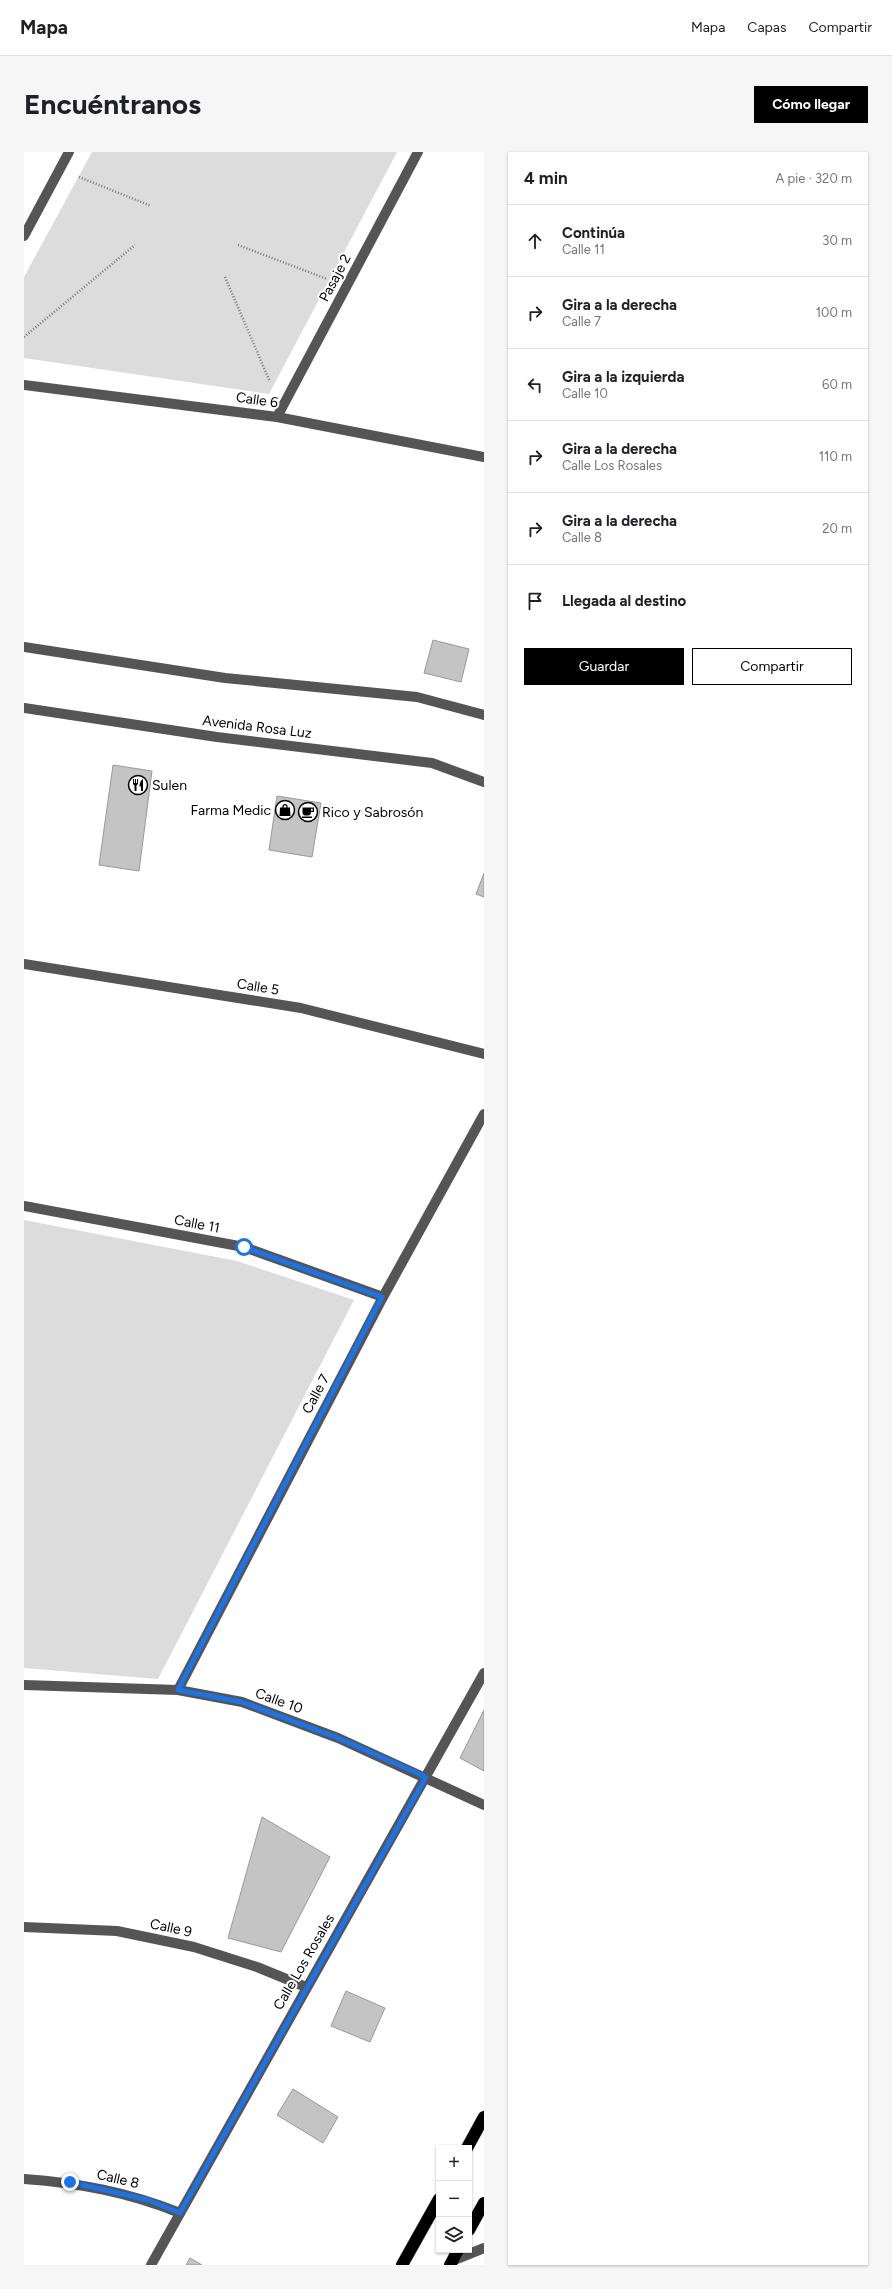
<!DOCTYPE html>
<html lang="es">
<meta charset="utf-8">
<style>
body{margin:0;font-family:Figtree,sans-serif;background:#f6f6f6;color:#202124}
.controls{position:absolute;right:12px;bottom:12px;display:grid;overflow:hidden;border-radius:0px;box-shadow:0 1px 3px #0004}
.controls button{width:36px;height:36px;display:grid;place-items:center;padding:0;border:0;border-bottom:1px solid #e0e0e0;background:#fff;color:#202124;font:20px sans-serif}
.stop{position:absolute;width:12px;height:12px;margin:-9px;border:3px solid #1a73e8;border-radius:50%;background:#fff}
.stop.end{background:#1a73e8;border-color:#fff;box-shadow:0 1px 4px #0008}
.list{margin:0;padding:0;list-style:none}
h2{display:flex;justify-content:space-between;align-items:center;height:52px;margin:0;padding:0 16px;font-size:17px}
h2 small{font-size:13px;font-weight:400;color:#757577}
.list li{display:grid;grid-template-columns:26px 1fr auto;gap:12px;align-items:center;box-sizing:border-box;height:72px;padding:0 16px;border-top:1px solid #e0e0e0}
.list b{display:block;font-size:15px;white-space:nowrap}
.list p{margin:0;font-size:13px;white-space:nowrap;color:#757577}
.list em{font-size:13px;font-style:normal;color:#757577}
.actions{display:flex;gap:8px;padding:12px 16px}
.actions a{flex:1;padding:9px 0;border:1px solid #000;border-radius:0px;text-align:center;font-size:14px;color:#000}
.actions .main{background:#000;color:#fff}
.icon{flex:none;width:22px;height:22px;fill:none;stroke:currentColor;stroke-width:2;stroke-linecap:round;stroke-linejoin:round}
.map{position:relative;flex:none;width:460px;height:2113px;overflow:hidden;border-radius:0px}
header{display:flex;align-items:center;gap:24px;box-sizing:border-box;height:56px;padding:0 20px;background:#fff;border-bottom:1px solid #e0e0e0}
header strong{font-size:19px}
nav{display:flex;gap:22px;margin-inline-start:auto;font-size:14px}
.intro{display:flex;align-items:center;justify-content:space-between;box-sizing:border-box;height:96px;padding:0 24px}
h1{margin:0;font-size:28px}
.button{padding:10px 18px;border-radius:0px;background:#000;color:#fff;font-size:14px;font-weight:700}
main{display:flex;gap:24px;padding:0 24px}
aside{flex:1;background:#fff;border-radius:0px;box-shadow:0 1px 3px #0004}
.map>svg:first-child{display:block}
.green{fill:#dcdcdc}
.building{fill:#c4c4c4;stroke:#999}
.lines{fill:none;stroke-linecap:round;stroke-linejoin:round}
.highway-casing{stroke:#dbdbdb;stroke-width:13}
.path{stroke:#777;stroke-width:2.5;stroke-dasharray:1 2;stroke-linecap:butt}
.minor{stroke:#555;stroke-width:10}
.highway{stroke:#000;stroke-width:12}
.route{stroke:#1a73e8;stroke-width:5}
.labels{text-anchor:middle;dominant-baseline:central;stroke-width:4;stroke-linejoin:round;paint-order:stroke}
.street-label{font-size:14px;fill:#000;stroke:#fff}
.poi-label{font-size:14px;fill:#000;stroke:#fff;text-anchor:start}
</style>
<header>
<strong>Mapa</strong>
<nav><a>Mapa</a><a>Capas</a><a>Compartir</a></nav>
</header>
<div class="intro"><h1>Encuéntranos</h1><a class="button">Cómo llegar</a></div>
<main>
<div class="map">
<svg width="460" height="2113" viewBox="0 0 460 2113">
<rect width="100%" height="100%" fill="#fff"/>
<g class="green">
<polygon points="68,0 373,0 245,242 0,206 0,125"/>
<polygon points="0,1068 213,1109 330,1148 134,1527 0,1516"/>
</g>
<g class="building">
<polygon points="409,488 445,497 437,530 400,521"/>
<polygon points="89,613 128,619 115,719 75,713"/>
<polygon points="253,644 297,651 288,705 245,698"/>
<polygon points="460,721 460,745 452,742"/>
<polygon points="460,1558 460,1619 436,1606"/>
<polygon points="238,1665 306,1705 257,1800 204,1786"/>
<polygon points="322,1839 361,1856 346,1890 307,1874"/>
<polygon points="269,1937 314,1965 299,1991 253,1963"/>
<polygon points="166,2106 178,2113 162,2113"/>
</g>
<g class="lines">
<g class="highway-casing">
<g id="highway">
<polyline points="443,1996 460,1965"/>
<polyline points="445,2078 460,2051"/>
<polyline points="378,2113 415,2047"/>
<polyline points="426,2113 434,2098"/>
</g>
</g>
<g class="path">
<polyline points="55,25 127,54"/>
<polyline points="214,93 303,127"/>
<polyline points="201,125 246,230"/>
<polyline points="0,185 111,93"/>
</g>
<g class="minor">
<polyline points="0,84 45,0"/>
<polyline points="0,233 253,265 460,305"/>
<polyline points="253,265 394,0"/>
<polyline points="0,495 201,526 393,545 460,563"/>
<polyline points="0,556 193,585 408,611 460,630"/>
<polyline points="0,812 277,856 460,902"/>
<polyline points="0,1054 220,1095 359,1145"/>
<polyline points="0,1533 154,1538 218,1550 314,1586 460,1653"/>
<polyline points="154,1538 359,1145 460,962"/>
<polyline points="0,1775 93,1779 170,1795 233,1815 282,1835"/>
<path d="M0,2027C55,2031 104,2040 156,2061"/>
<polyline points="428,2109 460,2096"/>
<polyline points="127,2113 460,1521"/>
</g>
<use href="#highway" class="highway"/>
</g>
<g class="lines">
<polyline class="route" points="46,2030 124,2048 156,2061 402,1625 314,1586 218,1550 154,1538 358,1145 220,1095"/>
</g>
<defs>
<g id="restaurant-ring" transform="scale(1)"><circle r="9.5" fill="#fff" stroke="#000" stroke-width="1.5"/><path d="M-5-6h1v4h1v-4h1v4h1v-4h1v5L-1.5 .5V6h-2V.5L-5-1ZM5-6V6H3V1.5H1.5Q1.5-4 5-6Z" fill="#000"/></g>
<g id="shop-ring" transform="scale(1)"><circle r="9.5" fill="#fff" stroke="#000" stroke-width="1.5"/><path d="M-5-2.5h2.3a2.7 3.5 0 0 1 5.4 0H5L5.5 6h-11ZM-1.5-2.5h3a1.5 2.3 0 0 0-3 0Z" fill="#000"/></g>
<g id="cafe-ring" transform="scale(1)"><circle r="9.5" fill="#fff" stroke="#000" stroke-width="1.5"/><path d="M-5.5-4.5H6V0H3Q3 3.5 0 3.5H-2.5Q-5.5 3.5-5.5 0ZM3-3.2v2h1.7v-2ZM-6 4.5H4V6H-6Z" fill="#000"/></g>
</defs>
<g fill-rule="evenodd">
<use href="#restaurant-ring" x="114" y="633"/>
<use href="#shop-ring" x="261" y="658"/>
<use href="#cafe-ring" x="284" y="660"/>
</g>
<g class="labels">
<g class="street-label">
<text transform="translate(311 126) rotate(-62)">Pasaje 2</text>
<text transform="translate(233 248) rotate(8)">Calle 6</text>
<text transform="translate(233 575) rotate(7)">Avenida Rosa Luz</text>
<text transform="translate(234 835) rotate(9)">Calle 5</text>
<text transform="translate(173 1072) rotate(11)">Calle 11</text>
<text transform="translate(292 1242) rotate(-62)">Calle 7</text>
<text transform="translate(255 1549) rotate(20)">Calle 10</text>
<text transform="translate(147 1776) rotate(12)">Calle 9</text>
<text transform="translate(280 1810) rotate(-60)">Calle Los Rosales</text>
<text transform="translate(94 2027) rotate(13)">Calle 8</text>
</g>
<g class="poi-label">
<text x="128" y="633">Sulen</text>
<text x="247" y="658" text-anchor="end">Farma Medic</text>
<text x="298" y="660">Rico y Sabrosón</text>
</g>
</g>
</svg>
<div class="controls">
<button>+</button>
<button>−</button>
<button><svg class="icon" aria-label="layers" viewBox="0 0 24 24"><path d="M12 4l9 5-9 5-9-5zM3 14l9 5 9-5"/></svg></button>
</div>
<div class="stop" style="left:220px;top:1095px"></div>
<div class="stop end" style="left:46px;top:2030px"></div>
</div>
<aside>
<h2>4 min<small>A pie · 320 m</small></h2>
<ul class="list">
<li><svg class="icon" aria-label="ahead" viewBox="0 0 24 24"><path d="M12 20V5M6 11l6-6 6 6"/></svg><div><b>Continúa</b><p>Calle 11</p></div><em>30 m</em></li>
<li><svg class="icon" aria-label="right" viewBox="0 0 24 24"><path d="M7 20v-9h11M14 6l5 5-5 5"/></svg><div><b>Gira a la derecha</b><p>Calle 7</p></div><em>100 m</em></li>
<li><svg class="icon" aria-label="left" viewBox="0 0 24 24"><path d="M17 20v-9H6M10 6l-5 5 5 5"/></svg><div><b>Gira a la izquierda</b><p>Calle 10</p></div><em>60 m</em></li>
<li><svg class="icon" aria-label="right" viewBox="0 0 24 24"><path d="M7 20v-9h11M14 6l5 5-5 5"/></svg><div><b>Gira a la derecha</b><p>Calle Los Rosales</p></div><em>110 m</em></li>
<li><svg class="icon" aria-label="right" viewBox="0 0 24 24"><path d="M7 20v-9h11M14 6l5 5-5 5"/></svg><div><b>Gira a la derecha</b><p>Calle 8</p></div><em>20 m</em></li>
<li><svg class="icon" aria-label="arrive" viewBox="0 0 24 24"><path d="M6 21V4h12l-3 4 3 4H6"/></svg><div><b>Llegada al destino</b></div></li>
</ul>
<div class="actions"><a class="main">Guardar</a><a>Compartir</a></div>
</aside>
</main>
